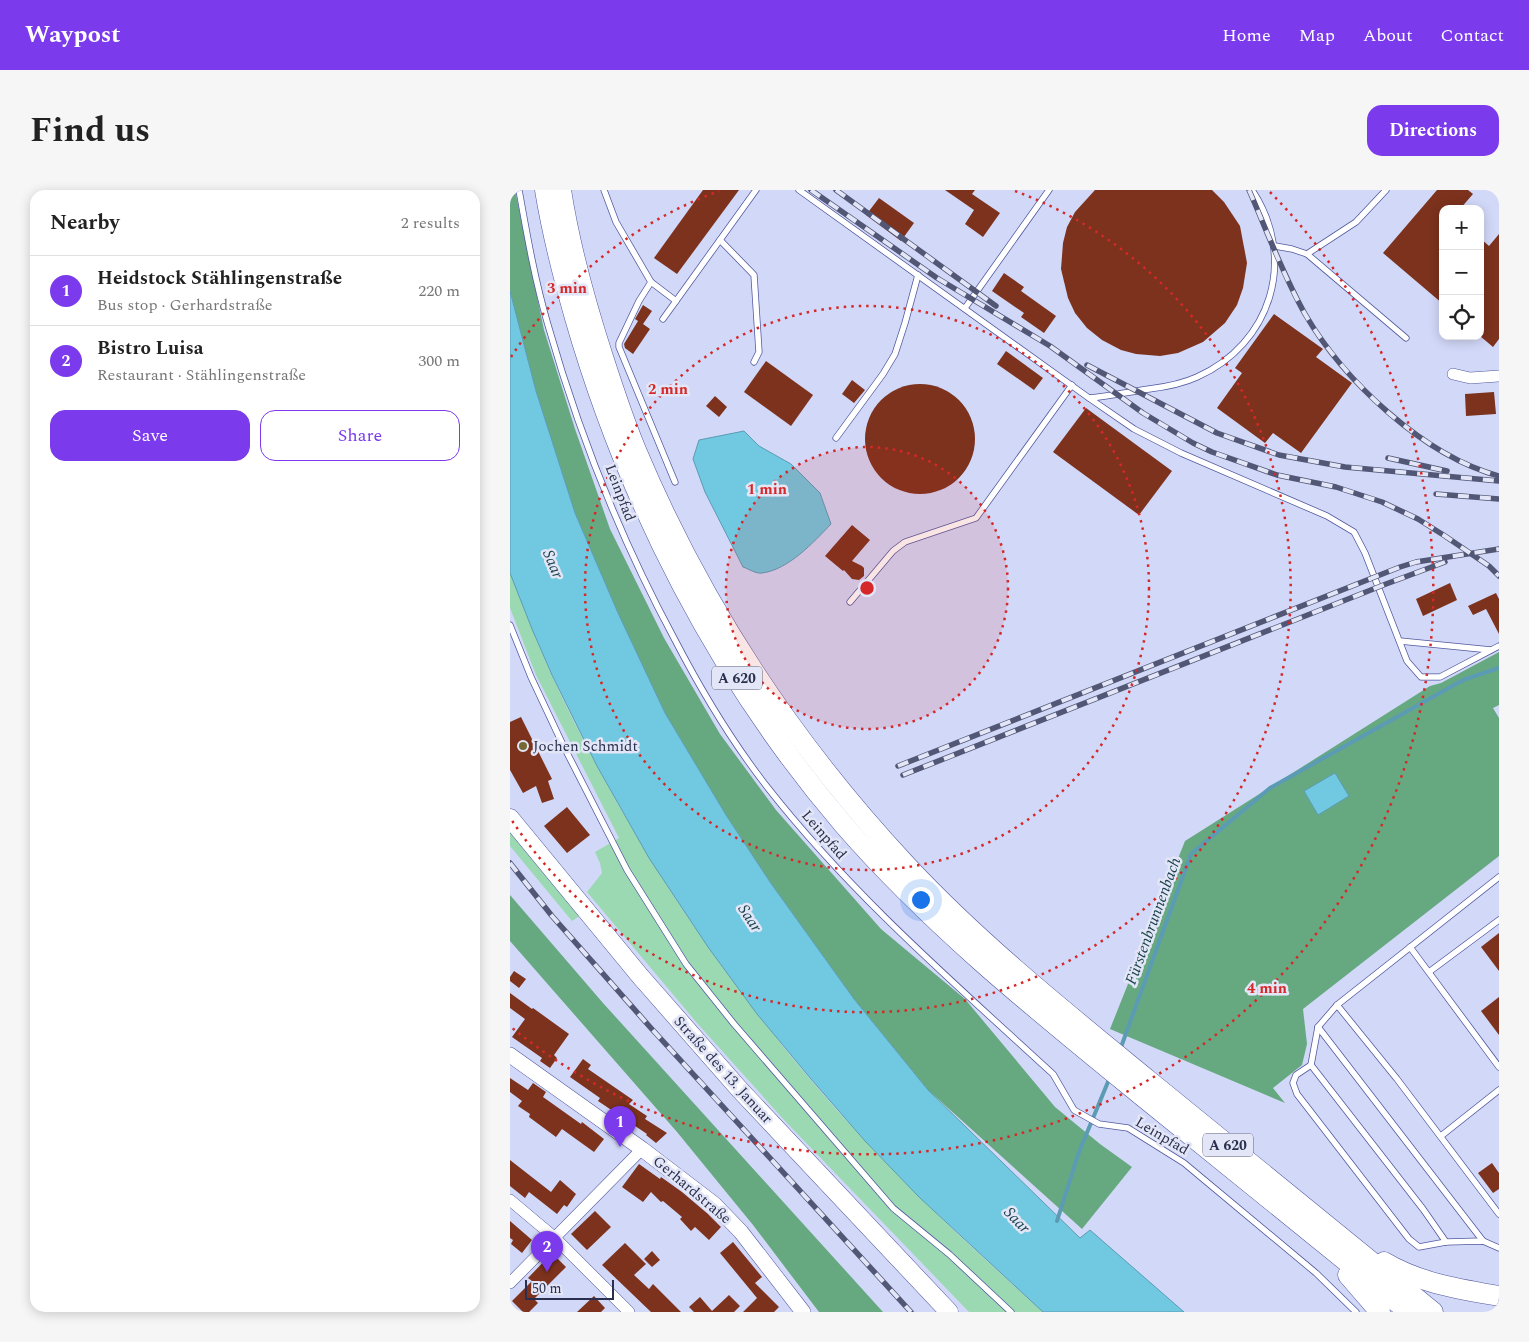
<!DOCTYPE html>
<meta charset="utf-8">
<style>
body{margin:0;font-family:Spectral,serif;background:#f6f6f6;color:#222}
.controls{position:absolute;right:15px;top:15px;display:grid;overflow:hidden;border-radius:10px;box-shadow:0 2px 12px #0003}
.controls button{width:45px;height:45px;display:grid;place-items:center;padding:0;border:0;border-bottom:1px solid #e0e0e0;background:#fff;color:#222;font:25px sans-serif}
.scale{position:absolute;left:15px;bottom:12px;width:89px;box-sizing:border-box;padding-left:5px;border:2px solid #2a2f4d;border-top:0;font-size:14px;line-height:18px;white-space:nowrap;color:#2a2f4d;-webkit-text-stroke:4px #e3e6f6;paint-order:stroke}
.you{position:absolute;left:410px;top:709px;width:18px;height:18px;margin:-12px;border:4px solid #fff;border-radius:50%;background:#1a73e8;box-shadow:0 0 0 8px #1a73e833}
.badge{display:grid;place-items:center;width:32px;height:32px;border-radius:50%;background:#7c3aed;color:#fff;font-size:16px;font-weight:700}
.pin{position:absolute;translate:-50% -41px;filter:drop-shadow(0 1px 2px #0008)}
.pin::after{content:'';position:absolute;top:26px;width:18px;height:15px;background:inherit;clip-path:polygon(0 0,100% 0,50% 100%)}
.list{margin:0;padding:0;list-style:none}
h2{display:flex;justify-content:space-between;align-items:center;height:65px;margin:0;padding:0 20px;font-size:21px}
h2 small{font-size:16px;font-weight:400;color:#767676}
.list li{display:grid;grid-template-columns:32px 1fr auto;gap:15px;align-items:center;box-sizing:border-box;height:70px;padding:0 20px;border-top:1px solid #e0e0e0}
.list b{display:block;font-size:19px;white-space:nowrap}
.list p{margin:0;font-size:16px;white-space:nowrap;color:#767676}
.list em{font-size:16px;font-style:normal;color:#767676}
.actions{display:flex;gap:10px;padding:15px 20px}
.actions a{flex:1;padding:11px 0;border:1px solid #7c3aed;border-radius:15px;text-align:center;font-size:18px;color:#7c3aed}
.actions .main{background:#7c3aed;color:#fff}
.icon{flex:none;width:28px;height:28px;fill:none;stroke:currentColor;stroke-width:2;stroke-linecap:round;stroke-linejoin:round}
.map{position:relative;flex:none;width:989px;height:1122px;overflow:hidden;border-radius:15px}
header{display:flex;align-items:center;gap:30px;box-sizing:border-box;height:70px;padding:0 25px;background:#7c3aed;color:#fff}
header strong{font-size:24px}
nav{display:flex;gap:28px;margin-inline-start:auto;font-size:18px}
.intro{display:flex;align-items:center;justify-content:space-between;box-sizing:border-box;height:120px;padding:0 30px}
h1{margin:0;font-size:35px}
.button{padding:12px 22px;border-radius:15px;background:#7c3aed;color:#fff;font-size:18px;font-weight:700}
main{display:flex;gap:30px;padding:0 30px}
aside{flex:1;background:#fff;border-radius:15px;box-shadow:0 2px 12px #0003}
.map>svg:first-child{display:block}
.green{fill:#9bd9b2}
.forest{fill:#66a981}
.water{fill:#70c9e0;stroke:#5b9bb4}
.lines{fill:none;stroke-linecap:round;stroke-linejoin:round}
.stream{stroke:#5b9bb4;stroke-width:4}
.building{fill:#7c321d}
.lane-casing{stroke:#51599d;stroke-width:7}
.street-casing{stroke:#51599d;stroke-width:12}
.secondary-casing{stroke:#51599d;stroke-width:16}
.primary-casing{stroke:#51599d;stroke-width:19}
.highway-casing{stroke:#51599d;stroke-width:21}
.lane{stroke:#fff;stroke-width:5.5}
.street{stroke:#fff;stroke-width:11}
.secondary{stroke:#fff;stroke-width:15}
.primary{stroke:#fff;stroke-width:18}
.highway{stroke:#fff;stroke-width:20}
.rail-casing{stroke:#525776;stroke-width:5.5}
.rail{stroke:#e3e6f6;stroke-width:4;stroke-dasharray:11;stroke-linecap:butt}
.ring{fill:none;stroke:#d62828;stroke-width:2.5;stroke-dasharray:2.5 5}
.poi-dot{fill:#746935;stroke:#e3e6f6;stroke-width:2}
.labels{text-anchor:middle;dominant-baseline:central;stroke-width:5;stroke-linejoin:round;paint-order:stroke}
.shield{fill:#e3e6f6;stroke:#626680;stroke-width:1}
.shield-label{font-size:14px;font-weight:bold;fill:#2a2f4d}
.street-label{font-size:15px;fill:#2a2f4d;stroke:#e3e6f6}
.poi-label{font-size:15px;fill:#2a2f4d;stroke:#e3e6f6;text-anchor:start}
.water-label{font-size:16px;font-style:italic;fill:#19424c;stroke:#e3e6f6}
.centre{fill:#d62828;stroke:#e3e6f6;stroke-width:2.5}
.ring-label{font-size:15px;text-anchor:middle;font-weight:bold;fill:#d62828;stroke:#e3e6f6;stroke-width:5;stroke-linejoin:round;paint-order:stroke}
</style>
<header>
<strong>Waypost</strong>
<nav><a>Home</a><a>Map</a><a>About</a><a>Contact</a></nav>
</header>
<div class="intro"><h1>Find us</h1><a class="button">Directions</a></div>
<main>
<aside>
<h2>Nearby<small>2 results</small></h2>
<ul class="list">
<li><span class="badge">1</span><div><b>Heidstock Stählingenstraße</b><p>Bus stop · Gerhardstraße</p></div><em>220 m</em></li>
<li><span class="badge">2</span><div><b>Bistro Luisa</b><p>Restaurant · Stählingenstraße</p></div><em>300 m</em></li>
</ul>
<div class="actions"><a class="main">Save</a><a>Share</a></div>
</aside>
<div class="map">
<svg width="989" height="1122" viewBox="0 0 989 1122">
<rect width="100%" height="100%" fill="#d2d8f8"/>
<g class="green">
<path d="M0,383C14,417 27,453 42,486C121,656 228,815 356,952C412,1012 472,1067 533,1122H459L275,931L187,833L77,702L92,683L90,673L85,662L109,648L26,485L0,418Z"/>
<polygon points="0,637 71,725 62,731 0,656"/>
</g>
<g class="forest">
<polygon points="0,0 5,0 34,140 65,239 100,339 154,448 210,544 266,620 371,739 455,809 545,917 590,954 622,977 572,1039 418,900 344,809 260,692 216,625 155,523 108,423 65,323 26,201 0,101"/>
<polygon points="989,462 989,515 983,518 989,528 989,666 793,819 797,854 792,875 763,898 775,913 600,839 675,651 920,496 931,493"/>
<polygon points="0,705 93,813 373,1122 309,1122 243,1035 167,942 0,751"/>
</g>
<g class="water">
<polygon points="0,101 26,201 65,323 108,423 155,523 216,625 260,692 344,809 418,900 570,1048 580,1040 674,1122 533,1122 409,1007 355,951 301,889 247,824 198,757 139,668 87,576 42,485 22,439 0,383"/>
<path d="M234,241L249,256L281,274L310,303L321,334C304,352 278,380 252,383C246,384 239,379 233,377L195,302L183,269L189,250Z"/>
<polygon points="825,583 839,606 808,625 794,601"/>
</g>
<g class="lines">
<g class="stream">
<polyline points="610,860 681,664 760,598 953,490 989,478"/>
<polyline points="547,1031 569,962 600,887"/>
</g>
</g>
<g class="building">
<polygon points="193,0 229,0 167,84 144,68"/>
<polygon points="435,0 465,0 462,4 490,23 473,47 455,34 464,20"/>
<polygon points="585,0 702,0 714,12 730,36 737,73 733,98 727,115 715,133 693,152 668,163 650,166 626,164 611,160 592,150 577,138 565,123 558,108 551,79 553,53 557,37 565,22"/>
<polygon points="927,0 958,0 963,4 950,19 933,19 933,114 873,63"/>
<polygon points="369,8 404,33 391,51 356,25"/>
<polygon points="989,44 989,149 983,157 970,146 970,48 979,56"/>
<polygon points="494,83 514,97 511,101 546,126 534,143 511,127 514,123 482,101"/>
<polygon points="133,115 142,121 133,134 140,139 123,164 115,158 114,154 128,131 125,129"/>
<polygon points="764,124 813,159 806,167 842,193 791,263 763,243 755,253 707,218 732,183 725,178"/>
<polygon points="496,161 533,188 524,200 487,174"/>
<polygon points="256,171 303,205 281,236 234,202"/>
<polygon points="342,190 355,200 344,213 332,204"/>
<circle cx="410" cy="249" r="55"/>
<polygon points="984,202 986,224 956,226 955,204"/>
<polygon points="205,206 217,217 209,227 196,216"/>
<polygon points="576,218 662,281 629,325 543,262"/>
<polygon points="342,335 360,350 342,371 352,376 354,378 354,386 349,390 342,389 334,380 333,381 315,366"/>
<polygon points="940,393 947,410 913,426 906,409"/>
<polygon points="986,403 989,409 989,444 976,419 963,425 958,416"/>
<polygon points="11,527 42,589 38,591 44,609 32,613 26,596 13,603 0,580 0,532"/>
<polygon points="57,617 80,645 57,663 34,636"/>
<polygon points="989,743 989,781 971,757"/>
<polygon points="4,781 16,789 9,798 0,791 0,787"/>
<polygon points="0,803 22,819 23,818 59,844 44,865 47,868 40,878 30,871 32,868 2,847 15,829 0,818"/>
<polygon points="989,807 989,845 971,821"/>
<polygon points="73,869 81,875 78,879 123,910 119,914 137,926 135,929 157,943 146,953 136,945 137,944 88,911 90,908 60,887"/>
<polygon points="0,888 18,900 23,893 36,902 33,907 71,934 72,932 94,949 84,962 52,939 46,947 19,927 20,924 8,916 12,911 0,902"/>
<polygon points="0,970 41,1002 50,990 66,1004 57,1017 54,1015 47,1024 19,1002 15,1008 0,996"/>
<polygon points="982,973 989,983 989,999 983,1003 968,983"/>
<polygon points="129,974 150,989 151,987 172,1002 198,1024 211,1037 199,1050 185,1037 181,1041 170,1029 172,1027 153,1011 151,1012 141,1002 133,1012 112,997"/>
<polygon points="85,1021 101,1037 77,1060 61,1044"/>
<polygon points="0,1031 22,1050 12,1063 1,1054 3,1050 0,1048"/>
<polygon points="223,1052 252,1087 245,1093 269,1117 264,1122 233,1122 247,1108 210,1063"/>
<polygon points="115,1053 136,1074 124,1085 139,1099 143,1094 171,1122 141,1122 92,1075"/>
<polygon points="142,1061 150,1070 142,1077 134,1069"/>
<polygon points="42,1063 56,1077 24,1109 28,1113 19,1122 13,1122 2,1111 22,1091 18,1088"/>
<polygon points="219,1105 230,1116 224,1122 184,1122 179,1117 190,1107 202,1121"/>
<polygon points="84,1106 95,1118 91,1122 67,1122"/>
</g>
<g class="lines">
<g class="lane-casing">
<g id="lane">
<path d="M9,0C17,45 25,91 38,135C69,244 111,350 165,450C192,502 222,552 258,598C341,704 444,793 543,884L564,920L589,934L618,938L674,973L806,1083L846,1122"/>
<polyline points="94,0 106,32 141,92 166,111"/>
<polyline points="289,0 579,208 624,239 671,263 817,326 844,342 855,363 897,471 911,487 930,487 989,456"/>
<polyline points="210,50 244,85 249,162 244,172"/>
<polyline points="765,56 782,59 797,64 896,148"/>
<polyline points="797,64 846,32 876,0"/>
<polyline points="141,92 129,111 109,153 109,157 165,292"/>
<polyline points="455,118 539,0"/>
<polyline points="153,129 246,0"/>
<path d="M579,208C599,206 619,202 639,199C655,197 672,194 687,187C761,154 788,69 742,0"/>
<polyline points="326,248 373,184 385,164 395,133 408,85"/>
<polyline points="340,412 383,361 395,352 466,328 562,195"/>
<polyline points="0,435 21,487 53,555 117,680 176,774 224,834 383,1018 439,1064 501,1122"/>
<polyline points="890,451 981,460"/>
<polyline points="989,687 827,815 808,837 801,875 786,885 783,893 787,904 899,1049 909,1057 936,1052 973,1051 989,1058"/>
<polyline points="900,757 989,877"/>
<polyline points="919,782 989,730"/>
<polyline points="827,815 887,889 989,1024"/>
<polyline points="808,837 973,1051"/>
<polyline points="801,875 913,1019 936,1052"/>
<polyline points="931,946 989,900"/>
</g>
</g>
<g class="street-casing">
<g id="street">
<polyline points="943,184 960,188 989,186"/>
<polyline points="0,1010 44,1047 119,1122"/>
<polyline points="0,1093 132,959"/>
</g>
</g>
<g class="secondary-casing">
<polyline id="secondary" points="0,865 132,959 204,1014 231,1042 293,1122"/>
</g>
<g class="primary-casing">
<polyline id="primary" points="0,628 130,786 230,900 439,1122"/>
</g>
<g class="highway-casing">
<g id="highway">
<path d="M35,0C42,43 53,86 65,128C118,312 209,489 334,635C420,734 524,818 626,901C717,974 808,1048 899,1122"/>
<path d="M51,0C60,58 76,115 94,170C104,201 114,231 126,260C191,415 283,554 397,676C471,755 555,822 638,890C733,968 828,1045 923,1122"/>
<path d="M874,1072C909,1093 949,1099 989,1106"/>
<polyline points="838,1085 870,1122"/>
</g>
</g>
<use href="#lane" class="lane"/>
<use href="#street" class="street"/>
<use href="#secondary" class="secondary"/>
<use href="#primary" class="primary"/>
<use href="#highway" class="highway"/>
<g class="rail-casing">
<g id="rail">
<polyline points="301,0 427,88 540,156 633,223 683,253 702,262 767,285 826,297 872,312 908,329 935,346 979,376 989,386"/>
<polyline points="326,0 486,116"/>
<path d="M739,0C757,41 773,85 795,124C834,191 914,266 989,286"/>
<polyline points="577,175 707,243 769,265 835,277 989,291"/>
<polyline points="878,268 937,281"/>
<polyline points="926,304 989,309"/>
<polyline points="388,576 890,377 906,372 989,359"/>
<polyline points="393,585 876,394 935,372"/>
<polyline points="0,673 42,726 140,837 401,1122"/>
</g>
</g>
<use href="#rail" class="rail"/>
</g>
<circle cx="357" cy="398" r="141" fill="#d62828" fill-opacity=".12"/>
<g class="ring">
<circle cx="357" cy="398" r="141"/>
<circle cx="357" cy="398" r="282"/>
<path d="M1 167A424 424 0 0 1 209 1M505 1A424 424 0 1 1 1 629"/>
<path d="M760 2A565 565 0 0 1 1 837"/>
</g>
<circle class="poi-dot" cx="13" cy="556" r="5"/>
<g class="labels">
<g class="shield">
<rect x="202" y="476.5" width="50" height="23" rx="4"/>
<rect x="693" y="943.5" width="50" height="23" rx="4"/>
</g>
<g class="shield-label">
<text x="227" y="488">A 620</text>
<text x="718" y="955">A 620</text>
</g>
<g class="street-label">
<text transform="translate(110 303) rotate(69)">Leinpfad</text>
<text transform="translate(314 645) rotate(49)">Leinpfad</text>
<text transform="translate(213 880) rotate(48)">Straße des 13. Januar</text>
<text transform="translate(652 946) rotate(31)">Leinpfad</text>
<text transform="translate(182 1000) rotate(40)">Gerhardstraße</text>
</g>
<g class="poi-label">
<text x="23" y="556">Jochen Schmidt</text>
</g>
<g class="water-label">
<text transform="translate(43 374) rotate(67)">Saar</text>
<text transform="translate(240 728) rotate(57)">Saar</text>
<text transform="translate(643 731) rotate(-70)">Fürstenbrunnenbach</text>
<text transform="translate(507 1030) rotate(46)">Saar</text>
</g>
</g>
<circle cx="357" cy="398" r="8" class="centre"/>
<g class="ring-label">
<text x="57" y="103">3 min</text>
<text x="158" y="204">2 min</text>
<text x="257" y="304">1 min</text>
<text x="757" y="803">4 min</text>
</g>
</svg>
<div class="controls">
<button>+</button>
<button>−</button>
<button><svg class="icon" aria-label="locate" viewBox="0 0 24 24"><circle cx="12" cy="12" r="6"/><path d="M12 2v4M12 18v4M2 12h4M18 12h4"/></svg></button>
</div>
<div class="scale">50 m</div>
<div class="you"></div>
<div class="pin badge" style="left:110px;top:957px">1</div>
<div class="pin badge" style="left:37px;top:1082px">2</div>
</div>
</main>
